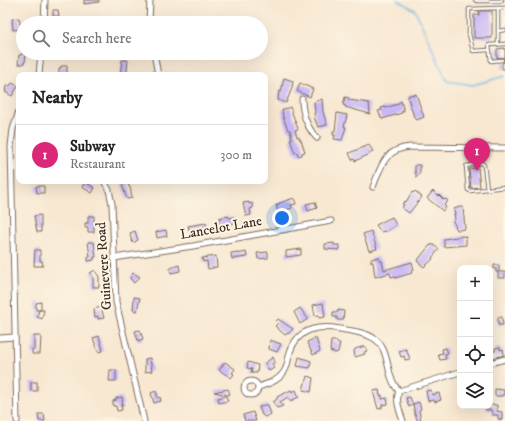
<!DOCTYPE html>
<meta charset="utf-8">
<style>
body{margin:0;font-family:"IM FELL DW Pica",serif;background:#f2f2f2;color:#222}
.controls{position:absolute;right:12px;bottom:12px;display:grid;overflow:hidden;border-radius:8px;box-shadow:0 4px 16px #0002}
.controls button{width:36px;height:36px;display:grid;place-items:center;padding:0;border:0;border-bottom:1px solid #e0e0e0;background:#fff;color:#222;font:20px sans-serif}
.you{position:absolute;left:282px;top:218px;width:14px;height:14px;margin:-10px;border:3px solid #fff;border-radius:50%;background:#1a73e8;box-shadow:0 0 0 6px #1a73e833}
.badge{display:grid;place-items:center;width:26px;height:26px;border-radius:50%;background:#db2777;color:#fff;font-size:13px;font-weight:700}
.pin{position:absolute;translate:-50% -33px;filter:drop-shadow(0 1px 2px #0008)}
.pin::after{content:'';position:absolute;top:21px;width:14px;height:12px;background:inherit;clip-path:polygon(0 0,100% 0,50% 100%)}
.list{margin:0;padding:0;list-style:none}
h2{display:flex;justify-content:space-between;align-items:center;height:52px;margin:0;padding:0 16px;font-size:17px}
h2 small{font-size:13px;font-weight:400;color:#767676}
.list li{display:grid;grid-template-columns:26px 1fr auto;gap:12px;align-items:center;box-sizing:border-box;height:60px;padding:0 16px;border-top:1px solid #e0e0e0}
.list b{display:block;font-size:15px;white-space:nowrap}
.list p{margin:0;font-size:13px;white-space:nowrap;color:#767676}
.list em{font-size:13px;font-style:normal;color:#767676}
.icon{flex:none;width:22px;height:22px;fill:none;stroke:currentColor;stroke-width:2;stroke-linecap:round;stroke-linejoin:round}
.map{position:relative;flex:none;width:505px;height:421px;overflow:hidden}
.search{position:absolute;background:#fff;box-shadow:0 4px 16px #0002;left:16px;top:16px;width:252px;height:44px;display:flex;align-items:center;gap:10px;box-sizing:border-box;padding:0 14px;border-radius:22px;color:#767676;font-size:15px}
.panel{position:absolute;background:#fff;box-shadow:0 4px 16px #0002;left:16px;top:72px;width:252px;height:112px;border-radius:8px}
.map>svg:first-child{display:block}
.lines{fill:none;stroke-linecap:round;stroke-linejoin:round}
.stream{stroke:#6fb7e7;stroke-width:1.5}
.building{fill:#c7b7f6}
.service-casing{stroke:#7d6c5d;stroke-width:4.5}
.minor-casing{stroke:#7d6c5d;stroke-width:7}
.service{stroke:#fff;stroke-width:2.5}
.minor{stroke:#fff;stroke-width:5}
.labels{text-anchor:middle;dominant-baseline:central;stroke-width:4;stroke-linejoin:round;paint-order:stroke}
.street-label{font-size:14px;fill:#3b2a1e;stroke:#fcf5e5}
</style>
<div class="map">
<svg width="505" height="421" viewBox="0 0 505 421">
<rect width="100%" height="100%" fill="#fcf5e5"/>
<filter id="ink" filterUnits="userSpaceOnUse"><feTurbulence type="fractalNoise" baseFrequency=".025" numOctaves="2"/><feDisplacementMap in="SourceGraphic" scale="8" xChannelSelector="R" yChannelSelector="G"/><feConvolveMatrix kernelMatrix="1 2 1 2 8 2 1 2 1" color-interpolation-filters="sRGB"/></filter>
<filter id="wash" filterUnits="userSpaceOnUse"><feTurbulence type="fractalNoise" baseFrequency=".012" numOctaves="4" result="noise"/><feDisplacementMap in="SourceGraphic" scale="16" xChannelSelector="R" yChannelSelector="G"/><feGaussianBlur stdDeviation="0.9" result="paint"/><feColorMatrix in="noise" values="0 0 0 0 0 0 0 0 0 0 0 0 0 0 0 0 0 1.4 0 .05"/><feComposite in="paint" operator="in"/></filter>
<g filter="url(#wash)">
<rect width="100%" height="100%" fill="#f8e8d2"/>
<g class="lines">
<polyline class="stream" points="398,0 415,10 447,81 473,85 505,76"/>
</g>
<g id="blocks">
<g class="building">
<polygon points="84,0 99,0 99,2 84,4"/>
<polygon points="53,10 58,10 59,16 53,17"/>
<polygon points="479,11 492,11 492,38 474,38 474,15 479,15"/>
<polygon points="19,18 21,29 13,30 12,19"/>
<polygon points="505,48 505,69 502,69 502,63 504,62 505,59 503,57 497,58 497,49"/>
<polygon points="22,53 26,53 25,62 24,62 23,64 18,64 19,55 22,55"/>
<polygon points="122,60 128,60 127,71 128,75 120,75"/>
<polygon points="61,66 67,66 67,75 59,75 59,68 61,68"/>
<polygon points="284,78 293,81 292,88 286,103 278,100 279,91 281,92"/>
<polygon points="12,83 18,86 12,96 5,92 6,90 5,89 7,85 10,86"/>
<polygon points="300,83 313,89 310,97 297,91"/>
<polygon points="413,94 413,95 416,94 424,117 417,120 414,117 408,98 408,96"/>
<polygon points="345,97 349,98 349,100 369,103 370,114 345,107 346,106 343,105"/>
<polygon points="322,99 323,112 327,125 318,127 314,117 315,117 314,113 315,113 314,102"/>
<polygon points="401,101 404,111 401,112 402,113 382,119 378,111 382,110 381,108 385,107 385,108 398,104 398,103"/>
<polygon points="290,107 298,129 295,130 297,137 299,137 300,140 301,140 305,152 302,153 302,155 298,156 297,152 295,153 290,139 292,139 290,130 288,130 283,117 282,110"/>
<polygon points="337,113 347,115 344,127 346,127 342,140 334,139 335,135 333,135 333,131 335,131"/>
<polygon points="369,145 373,151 369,153 370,154 355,161 354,159 352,160 349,153"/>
<polygon points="415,165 420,165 420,173 416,178 416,173 415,173"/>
<polygon points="478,168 480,187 471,188 469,169"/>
<polygon points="85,182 95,188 92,193 82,187"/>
<polygon points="128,183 129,187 130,187 132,198 127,199 122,185"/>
<polygon points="36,186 44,186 44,193 37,193"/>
<polygon points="415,191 422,197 409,213 402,208 404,205 402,204 405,201 406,202 412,192 413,193"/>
<polygon points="433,191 438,196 439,195 444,200 446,199 448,201 444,205 446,207 443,211 427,198"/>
<polygon points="294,198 296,204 291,205 292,208 289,209 279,213 276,205 279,204 279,203"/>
<polygon points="249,202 249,204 252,203 253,208 250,209 251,215 246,216 243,203"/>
<polygon points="315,202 317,208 308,211 306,204"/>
<polygon points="459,207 463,207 465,229 457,230 453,221 455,219 454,214 455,215 454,209"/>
<polygon points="41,215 41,232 37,232 34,216"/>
<polygon points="88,216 94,216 94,232 88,232 88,227 85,227 85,223 88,223"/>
<polygon points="228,216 229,218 234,217 235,223 220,227 218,221 220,220 219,218"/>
<polygon points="392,217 396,225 385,232 384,231 381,232 376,225"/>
<polygon points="206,223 207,229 190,232 188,226"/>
<polygon points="166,230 167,236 157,238 156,232"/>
<polygon points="135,231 138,240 133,243 130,236 131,235 130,233"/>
<polygon points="371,231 377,249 369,251 363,234"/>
<polygon points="463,236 466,237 466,245 444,247 444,239"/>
<polygon points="88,242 94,242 96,257 94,257 94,260 88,261 88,257 90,257"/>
<polygon points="334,243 334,245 339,245 339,250 325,249 325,244"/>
<polygon points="432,244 439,249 432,258 433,259 424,267 417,261 430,245 431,246"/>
<polygon points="301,249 301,255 286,257 286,251"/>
<polygon points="35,250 40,250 40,261 42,261 43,266 34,266"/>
<polygon points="238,252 238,254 246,252 247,257 232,259 231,253"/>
<polygon points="268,252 268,258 258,259 257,253"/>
<polygon points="216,256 217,267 208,269 207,261 203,262 202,258"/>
<polygon points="379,257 379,260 382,261 384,270 412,262 414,270 411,271 412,273 395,278 395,276 391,277 390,273 375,277 373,262 371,262 371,259"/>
<polygon points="179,265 180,271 171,273 170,268"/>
<polygon points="494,265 499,265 499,272 505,272 505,278 498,278 498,272 496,272 496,269 494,269"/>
<polygon points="95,270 99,277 99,287 93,287 93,277 90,273"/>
<polygon points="133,273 140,277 134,283 130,278"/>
<polygon points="134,297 140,298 137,311 133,310"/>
<polygon points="41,302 41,310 36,310 36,303"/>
<polygon points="323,303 325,317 319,318 319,315 315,316 313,305"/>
<polygon points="101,307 104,318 98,319 98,316 95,317 94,309"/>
<polygon points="300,308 308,319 300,324 294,312"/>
<polygon points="39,310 44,310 42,319 37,317"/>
<polygon points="338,310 344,311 343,320 337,320 337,317 333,317 333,312 338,312"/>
<polygon points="498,317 502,317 503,325 498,325"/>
<polygon points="278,319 293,329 288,334 288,333 285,335 275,326 278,323 276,321"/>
<polygon points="140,330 143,339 138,341 135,331"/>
<polygon points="34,336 41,336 40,354 32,354 32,349 34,349"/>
<polygon points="99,336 103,351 98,352 93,338"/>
<polygon points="316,338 320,351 313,355 307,342"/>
<polygon points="270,340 281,344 277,352 269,349"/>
<polygon points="331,341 337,341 337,343 340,343 338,352 337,352 336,353 330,351"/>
<polygon points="365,346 367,351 364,352 365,354 355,357 354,351 355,349"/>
<polygon points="500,347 500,350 503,349 504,355 493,358 492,352 495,351 495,348"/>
<polygon points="446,348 448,353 445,354 446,359 440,360 438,354 443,353 442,349"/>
<polygon points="406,349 410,359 405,360 404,356 401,357 399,351"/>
<polygon points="273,357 275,362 272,364 274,368 269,371 265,363"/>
<polygon points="299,357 311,361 310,368 297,366"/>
<polygon points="150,358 152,371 145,372 145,359"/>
<polygon points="225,362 235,369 232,373 234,374 231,378 219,370"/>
<polygon points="248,362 258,365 257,373 251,373 252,369 247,368"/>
<polygon points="110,370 116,370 116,381 109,381"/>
<polygon points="307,376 313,378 311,392 303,390"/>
<rect x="31" y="382" width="6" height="9"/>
<polygon points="228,389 230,394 227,395 214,392"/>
<polygon points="495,389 504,390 504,395 502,395 502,396 495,396"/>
<polygon points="291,390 292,392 296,390 299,397 290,401 288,397 280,402 283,406 277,408 273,402 277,399 277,397"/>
<polygon points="379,390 380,396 382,395 382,399 387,398 388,404 382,405 382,408 378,409 373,391"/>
<polygon points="431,390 432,395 439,393 441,400 435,402 434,400 428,401 426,391"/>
<polygon points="156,391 158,398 160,397 161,401 154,403 151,393"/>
<polygon points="226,396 228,401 219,403 218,398"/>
<polygon points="122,397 123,405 121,405 122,410 117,411 116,406 113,406 113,401 116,400 116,398"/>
<polygon points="410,397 413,405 409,407 406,398"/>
<polygon points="419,402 421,409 419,410 421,421 418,421 415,415 413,404"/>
<polygon points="264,405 268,405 271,414 265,417 262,415 259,407"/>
<polygon points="490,405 497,405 497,411 502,412 502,420 498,419 498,415 493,415 491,410 486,410 486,406 490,406"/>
<polygon points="253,412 256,421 245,421 243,415"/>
<polygon points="38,414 44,414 45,421 39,421"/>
</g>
</g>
</g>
<g filter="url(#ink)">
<use href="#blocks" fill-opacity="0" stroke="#7d6c5d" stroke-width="1"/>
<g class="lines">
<g class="service-casing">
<g id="service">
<polyline points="475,0 477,1 500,1 502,0"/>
<polyline points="498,31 505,30"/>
<polyline points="498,44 498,8 505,8"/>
<polyline points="489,50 473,51 469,34 469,9 498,8"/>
<polyline points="502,60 491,61 489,45 505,44"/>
<polyline points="487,189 484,165 482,163 466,166 468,190 470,191 505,187"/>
</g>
</g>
<g class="minor-casing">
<g id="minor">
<polyline points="44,23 45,0"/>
<polyline points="149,23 150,0"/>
<polyline points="154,53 158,75"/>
<polyline points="39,75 41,53"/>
<path d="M302,99C302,113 307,128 317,138"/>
<polyline points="104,181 109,190 112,204 116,302 144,421"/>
<path d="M373,187C381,167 384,149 410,147L505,148"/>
<polyline points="114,258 193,246 331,221"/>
<polyline points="0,338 15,337"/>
<polyline points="490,363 505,359"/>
<circle cx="251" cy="388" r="7"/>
<path d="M258,387C268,384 278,381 284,372C288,366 288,359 290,352C298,328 318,325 340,329C351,331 365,332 375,339C391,351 385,377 399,391"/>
<polyline points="17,421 11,146 13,129 19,111"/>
<path d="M403,421C400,412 395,400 399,391L460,372"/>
</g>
</g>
<use href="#service" class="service"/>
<use href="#minor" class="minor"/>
</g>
</g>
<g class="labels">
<g class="street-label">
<text transform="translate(221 228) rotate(-10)">Lancelot Lane</text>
<text transform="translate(104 266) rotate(-94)">Guinevere Road</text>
</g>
</g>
</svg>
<div class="controls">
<button>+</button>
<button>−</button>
<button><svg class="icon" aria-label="locate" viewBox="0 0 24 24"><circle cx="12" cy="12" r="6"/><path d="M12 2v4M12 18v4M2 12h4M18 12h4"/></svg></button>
<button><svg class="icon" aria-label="layers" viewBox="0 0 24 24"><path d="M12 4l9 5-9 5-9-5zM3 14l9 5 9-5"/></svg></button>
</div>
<div class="you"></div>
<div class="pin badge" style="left:477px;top:171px">1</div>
<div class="search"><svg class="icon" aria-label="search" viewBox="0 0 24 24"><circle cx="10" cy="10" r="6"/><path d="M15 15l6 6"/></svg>Search here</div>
<section class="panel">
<h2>Nearby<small></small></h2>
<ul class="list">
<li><span class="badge">1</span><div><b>Subway</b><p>Restaurant</p></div><em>300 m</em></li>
</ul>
</section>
</div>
